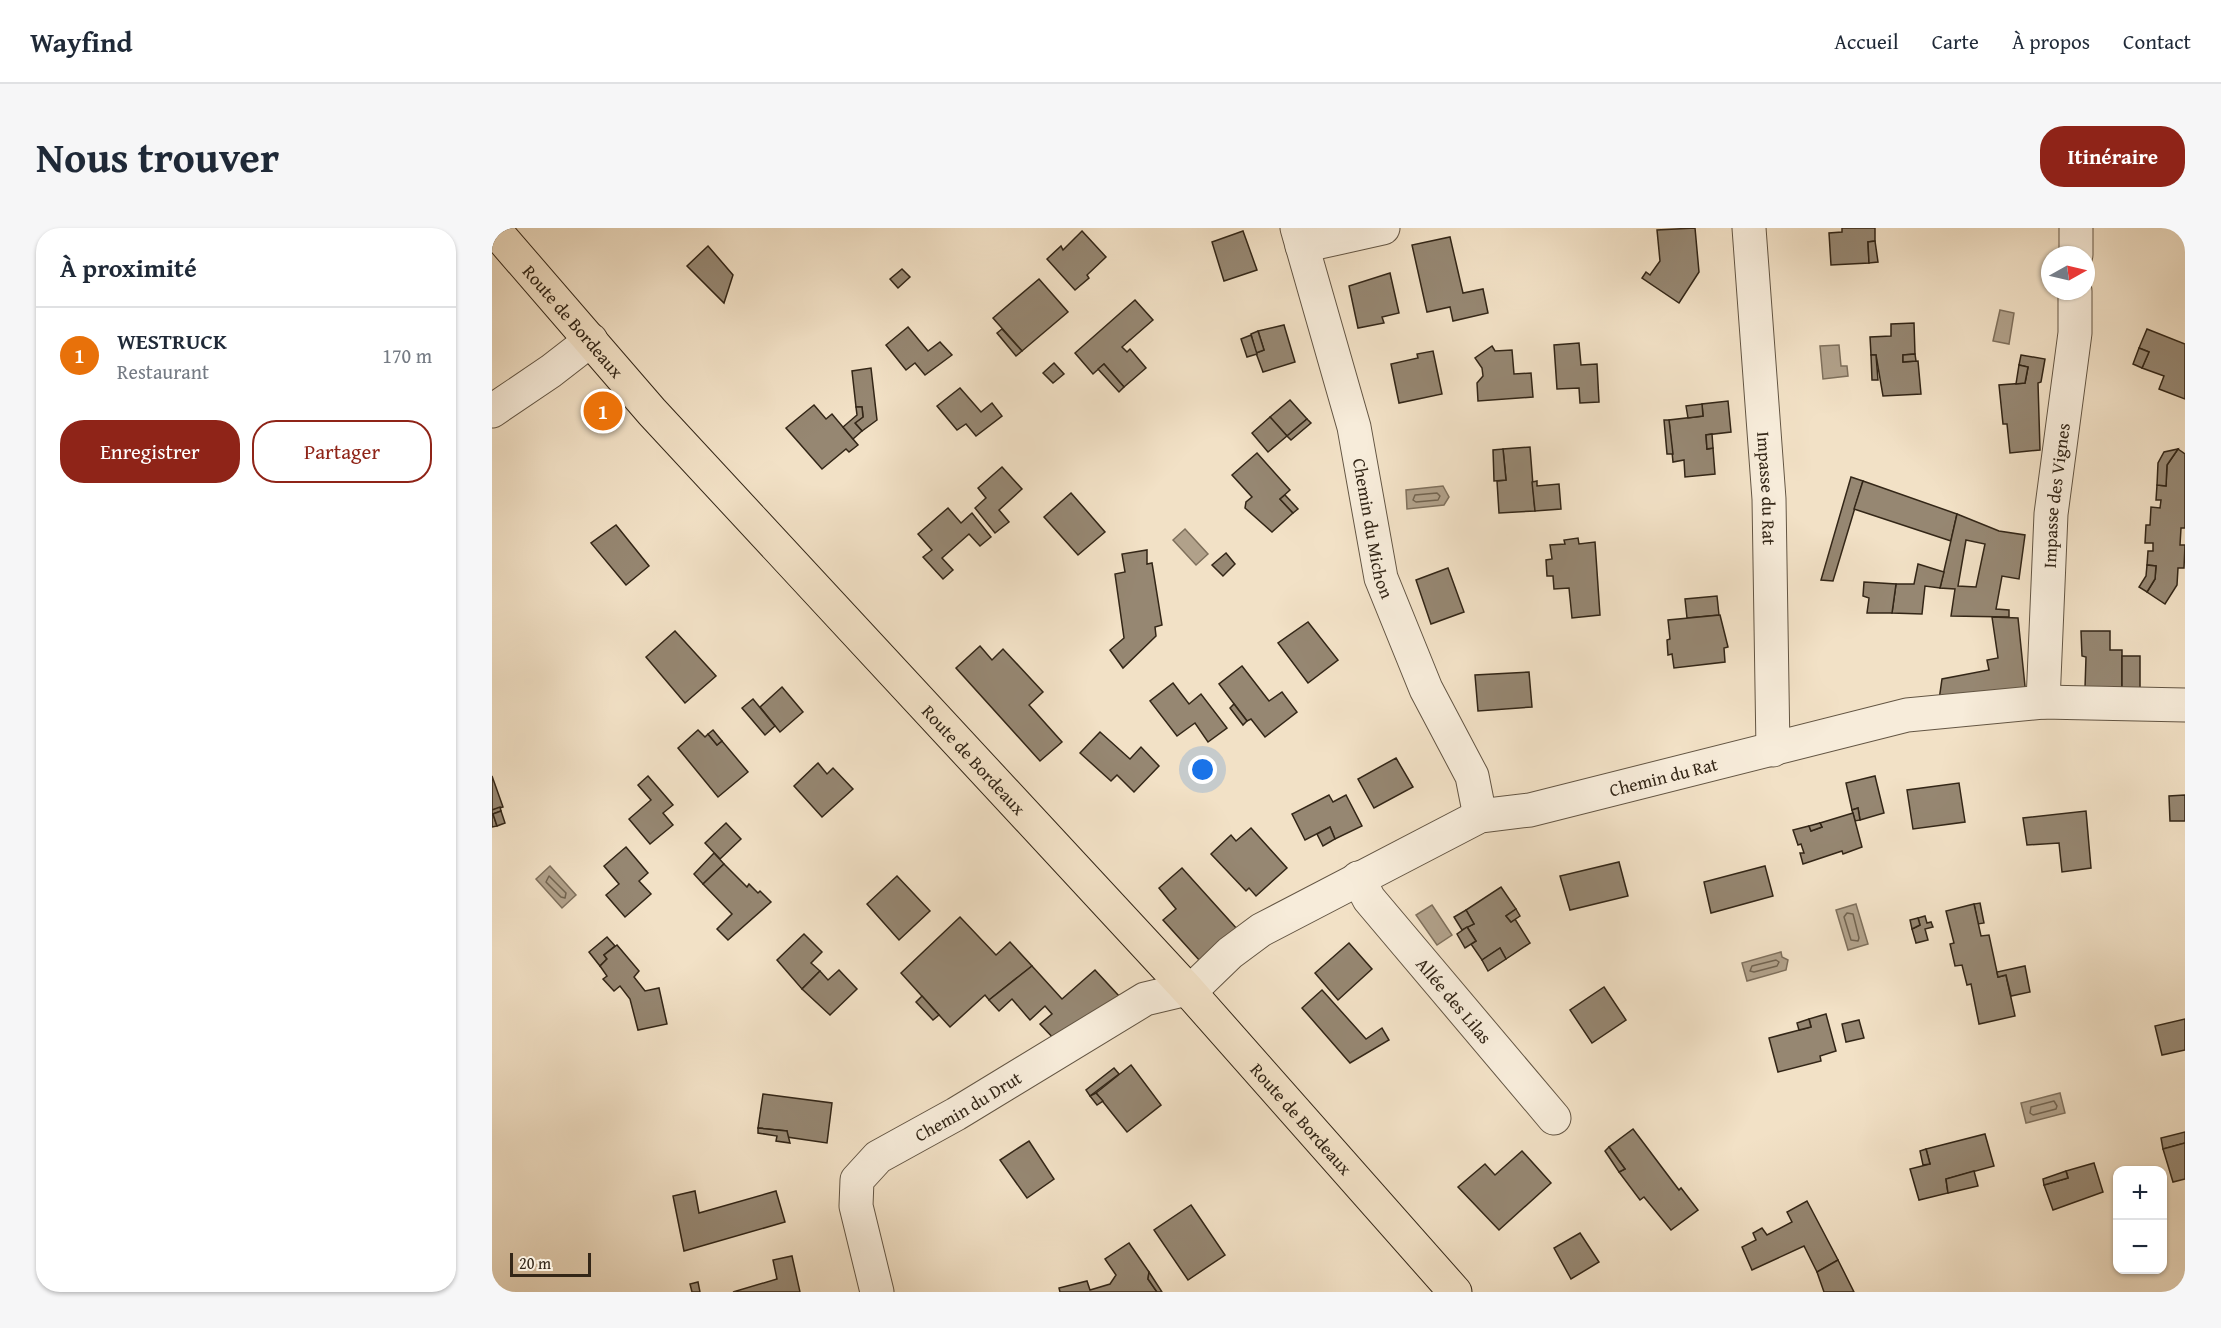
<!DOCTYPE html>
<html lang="fr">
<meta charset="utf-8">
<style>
body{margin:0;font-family:"Gentium Book Plus",serif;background:#f6f6f7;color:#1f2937}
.controls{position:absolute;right:18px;bottom:18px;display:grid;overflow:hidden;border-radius:12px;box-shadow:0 2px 4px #0004}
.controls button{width:54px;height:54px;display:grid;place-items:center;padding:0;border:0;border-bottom:2px solid #e0e1e3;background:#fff;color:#1f2937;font:30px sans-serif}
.compass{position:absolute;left:1549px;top:18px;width:54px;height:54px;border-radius:50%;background:#fff;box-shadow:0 2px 4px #0004;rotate:82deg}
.scale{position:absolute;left:18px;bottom:15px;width:81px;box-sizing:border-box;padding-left:6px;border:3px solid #332617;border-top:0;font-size:16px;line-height:21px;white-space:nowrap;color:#332617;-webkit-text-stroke:4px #f7ecda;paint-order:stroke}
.you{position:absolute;left:711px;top:542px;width:21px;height:21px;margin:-15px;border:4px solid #fff;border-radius:50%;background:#1a73e8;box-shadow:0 0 0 9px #1a73e833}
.badge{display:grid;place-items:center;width:39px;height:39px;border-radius:50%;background:#8f2418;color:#fff;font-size:20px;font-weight:700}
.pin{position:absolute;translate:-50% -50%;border:3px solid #fff;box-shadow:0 2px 6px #0006}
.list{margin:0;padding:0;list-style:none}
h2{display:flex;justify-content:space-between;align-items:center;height:78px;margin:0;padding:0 24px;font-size:26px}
h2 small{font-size:20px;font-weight:400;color:#747a83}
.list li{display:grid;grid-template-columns:39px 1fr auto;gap:18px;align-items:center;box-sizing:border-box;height:96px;padding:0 24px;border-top:2px solid #e0e1e3}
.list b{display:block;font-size:22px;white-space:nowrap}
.list p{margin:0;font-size:20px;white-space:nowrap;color:#747a83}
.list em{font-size:20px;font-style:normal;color:#747a83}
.actions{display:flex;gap:12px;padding:18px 24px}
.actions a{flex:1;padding:14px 0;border:2px solid #8f2418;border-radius:24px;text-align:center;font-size:21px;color:#8f2418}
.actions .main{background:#8f2418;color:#fff}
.map{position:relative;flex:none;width:1693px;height:1064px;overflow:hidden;border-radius:24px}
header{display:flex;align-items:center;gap:36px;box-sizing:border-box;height:84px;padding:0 30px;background:#fff;border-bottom:2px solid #e0e1e3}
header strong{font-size:28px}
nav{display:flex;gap:33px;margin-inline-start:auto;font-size:21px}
.intro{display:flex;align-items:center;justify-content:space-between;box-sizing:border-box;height:144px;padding:0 36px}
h1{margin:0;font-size:42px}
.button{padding:15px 27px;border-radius:24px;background:#8f2418;color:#fff;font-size:21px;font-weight:700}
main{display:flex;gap:36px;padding:0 36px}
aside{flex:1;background:#fff;border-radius:24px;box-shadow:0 2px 4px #0004}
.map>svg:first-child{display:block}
.water{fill:#b1a18a;stroke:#7f705c;stroke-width:1.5}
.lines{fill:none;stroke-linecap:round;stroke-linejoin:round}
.shore{stroke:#726450;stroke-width:1.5}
.building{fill:#968772;stroke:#332617;stroke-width:1.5;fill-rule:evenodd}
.minor-casing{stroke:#635543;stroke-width:35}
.major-casing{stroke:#332617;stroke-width:35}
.minor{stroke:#f7ecda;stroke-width:33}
.major{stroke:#f2e1c6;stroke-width:33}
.labels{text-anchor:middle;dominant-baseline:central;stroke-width:6;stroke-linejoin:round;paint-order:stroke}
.street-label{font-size:18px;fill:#332617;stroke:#f7ecda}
</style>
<header>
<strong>Wayfind</strong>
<nav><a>Accueil</a><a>Carte</a><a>À propos</a><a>Contact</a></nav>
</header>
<div class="intro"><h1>Nous trouver</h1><a class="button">Itinéraire</a></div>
<main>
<aside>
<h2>À proximité<small></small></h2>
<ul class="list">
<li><span class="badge" style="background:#e8710a">1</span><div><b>WESTRUCK</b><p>Restaurant</p></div><em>170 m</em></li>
</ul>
<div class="actions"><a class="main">Enregistrer</a><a>Partager</a></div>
</aside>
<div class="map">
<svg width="1693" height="1064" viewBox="0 0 1693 1064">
<rect width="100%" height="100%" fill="#f2e1c6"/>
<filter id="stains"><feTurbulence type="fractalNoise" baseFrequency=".00333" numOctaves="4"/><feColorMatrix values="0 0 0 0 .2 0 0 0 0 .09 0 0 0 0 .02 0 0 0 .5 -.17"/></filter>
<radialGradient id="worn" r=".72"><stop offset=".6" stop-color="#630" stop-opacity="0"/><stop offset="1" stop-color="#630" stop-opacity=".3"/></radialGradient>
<g class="water">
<polygon points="1508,82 1522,85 1517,116 1501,113"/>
<polygon points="1347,117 1349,138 1355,138 1356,148 1331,151 1328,118"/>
<polygon points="951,258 957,269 952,277 915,281 914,262"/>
<polygon points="693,301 716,326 704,337 681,312"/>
<polygon points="58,638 84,667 70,680 44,651"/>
<polygon points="1364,676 1376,716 1356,722 1344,682"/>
<polygon points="940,677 960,707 945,717 924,687"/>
<polygon points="1289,724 1290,729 1296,732 1294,742 1255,753 1250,735"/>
<polygon points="1568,865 1573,885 1534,895 1529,875"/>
</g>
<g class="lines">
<g class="shore">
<polygon points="945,265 948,268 946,272 924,274 921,272 923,267"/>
<polygon points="57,648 74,665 73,670 69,669 54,654"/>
<polygon points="1355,685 1361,686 1367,710 1366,713 1359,712 1352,689"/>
<polygon points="1284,732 1287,734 1285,738 1262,744 1258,743 1260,738"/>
<polygon points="1562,873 1565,878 1564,881 1541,887 1538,885 1539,879"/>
</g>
</g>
<g class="building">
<polygon points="1203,0 1207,44 1187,75 1150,50 1154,44 1158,47 1168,33 1165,2"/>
<polygon points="1350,0 1383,0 1383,13 1376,14 1377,35 1339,37 1337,5 1350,4"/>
<polygon points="590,3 614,29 595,47 597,50 583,62 555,31 569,18 571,22"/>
<polygon points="751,3 765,42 732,53 720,14"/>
<polygon points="958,9 971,65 991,61 996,85 961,93 958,79 935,84 920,17"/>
<polygon points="1383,13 1386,34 1377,35 1376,14"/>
<polygon points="216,18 241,47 232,75 195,38"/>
<polygon points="410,41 418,49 406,60 398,51"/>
<polygon points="898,45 907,85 890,89 892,95 866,100 857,58"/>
<polygon points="547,51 576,84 530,123 501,90"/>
<polygon points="643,72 661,92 630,119 635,124 638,121 654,140 632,159 612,136 601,146 583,125"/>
<polygon points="1422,95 1423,126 1411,127 1411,134 1426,133 1429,166 1391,168 1384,127 1379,127 1378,109 1399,108 1399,96"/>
<polygon points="792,97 803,134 771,144 764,125 772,122 766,103"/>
<polygon points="416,99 436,123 448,114 460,127 433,147 423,135 414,142 394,117"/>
<polygon points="510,101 530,123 524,128 505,105"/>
<polygon points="1655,101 1693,116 1693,171 1667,161 1672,148 1650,140 1657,124 1647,120"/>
<polygon points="766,103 772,122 764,125 759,106"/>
<polygon points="759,107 765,126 755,129 749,111"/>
<polygon points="1087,115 1089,137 1105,136 1107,174 1088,175 1087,160 1065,161 1062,117"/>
<polygon points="1000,118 1003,123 1020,122 1022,146 1039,145 1041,169 986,173 985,155 991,148 990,140 983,130"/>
<polygon points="1647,120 1657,124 1650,140 1641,136"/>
<polygon points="941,123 950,166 907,175 899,136 926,130 925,126"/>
<polygon points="1423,126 1424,133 1411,134 1411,127"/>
<polygon points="1379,127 1384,127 1386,152 1380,152"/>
<polygon points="1529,127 1553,131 1549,154 1546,155 1548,222 1518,225 1515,196 1511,196 1507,157 1533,155 1536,139 1527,137"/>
<polygon points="562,135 572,146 561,155 551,145"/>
<polygon points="612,136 632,159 627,164 606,141"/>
<polygon points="1527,137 1536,139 1533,155 1524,156"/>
<polygon points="379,140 385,192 370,203 363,195 371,189 370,179 364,179 360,143"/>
<polygon points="468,160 489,184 500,175 510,188 484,208 474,196 465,202 445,178"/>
<polygon points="798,172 815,191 795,208 778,189"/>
<polygon points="1236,173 1239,204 1214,207 1215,221 1221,220 1223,246 1193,249 1192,232 1181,234 1177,192 1211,188 1210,176"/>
<polygon points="1210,176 1211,188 1196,190 1194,178"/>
<polygon points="322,177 334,191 340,186 366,217 357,224 354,221 330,241 294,200"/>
<polygon points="364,179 370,179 371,189 363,195 370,203 361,211 351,199 365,187"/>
<polygon points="778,189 795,208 776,224 760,205"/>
<polygon points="815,191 819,195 799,212 795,208"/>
<polygon points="1172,192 1177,192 1181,226 1175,226"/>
<polygon points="1220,206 1221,220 1215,221 1214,207"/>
<polygon points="1038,219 1043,283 1007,285 1005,253 1014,252 1011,221"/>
<polygon points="1011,221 1014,252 1002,253 1001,222"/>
<polygon points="1686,221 1693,226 1693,300 1689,300 1688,317 1693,317 1692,340 1686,340 1685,357 1673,376 1655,364 1663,351 1664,338 1655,337 1656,323 1661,323 1661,315 1653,315 1654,297 1658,297 1659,279 1668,280 1669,272 1664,272 1665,257 1674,258 1675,237"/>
<polygon points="1686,221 1675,237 1674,258 1665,257 1666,235 1672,224"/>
<polygon points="765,225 798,262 788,271 801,285 780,304 753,280 754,274 760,269 740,247"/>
<polygon points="510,239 530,261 507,282 517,294 503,305 483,280 494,270 486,260"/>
<polygon points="1359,249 1371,253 1341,353 1329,352"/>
<polygon points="1045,253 1045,258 1067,256 1069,281 1043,283 1040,254"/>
<polygon points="1371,253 1465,286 1459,313 1362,281"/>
<polygon points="579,265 613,304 586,327 552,289"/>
<polygon points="793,267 806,281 801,285 788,271"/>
<polygon points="456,280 469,295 480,285 499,309 488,318 477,306 450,330 461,342 451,351 431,329 440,322 426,306"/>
<path d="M1465,286L1507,303L1533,307L1527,351L1510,348L1504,381L1517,382V389L1459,388L1463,361L1448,360ZM1474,312L1493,316L1484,359L1466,358Z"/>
<polygon points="124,297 157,338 134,357 99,315"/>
<polygon points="1086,310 1087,316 1103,314 1108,387 1080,390 1077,360 1062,361 1061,348 1055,348 1054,332 1060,331 1058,317 1073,316 1072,312"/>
<polygon points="655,322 655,336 660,335 670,397 663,399 664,408 631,440 618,422 632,410 623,346 633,344 630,326"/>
<polygon points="734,325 743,336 731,348 720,337"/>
<polygon points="1426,336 1452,344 1448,360 1433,358 1430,386 1400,385 1404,356 1422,356"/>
<polygon points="1655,337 1664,338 1663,351 1655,364 1647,359 1654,348"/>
<polygon points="956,340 972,384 939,396 924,352"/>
<polygon points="1372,354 1404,356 1400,385 1375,385 1377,370 1371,368"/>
<polygon points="1225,368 1227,387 1195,390 1193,371"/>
<polygon points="1228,387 1236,419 1232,420 1233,434 1182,440 1180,426 1176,427 1175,412 1178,411 1176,392"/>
<polygon points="1500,389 1526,390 1534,468 1447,472 1450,451 1497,442 1495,432 1506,430"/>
<polygon points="816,394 846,432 816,455 786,415"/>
<polygon points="183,403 224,448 193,475 154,429"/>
<polygon points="1589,403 1618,403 1618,422 1630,422 1630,460 1593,460 1594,429 1590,428"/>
<polygon points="488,418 500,432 511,421 551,464 537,477 570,514 548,533 464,440"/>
<rect x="1630" y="428" width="18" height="32"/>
<polygon points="750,438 777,473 790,464 805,484 773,509 759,491 755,493 727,456"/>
<polygon points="1037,444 1040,479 986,483 983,447"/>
<polygon points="681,455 697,476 709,466 735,500 716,514 703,495 685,508 658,473"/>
<polygon points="290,459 311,484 288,504 268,479"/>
<polygon points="261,471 283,498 273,507 250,480"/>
<polygon points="742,476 755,493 751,497 738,480"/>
<polygon points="206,502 213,509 216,506 225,517 230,513 256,544 226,569 186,520"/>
<polygon points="221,502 230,513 225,517 216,506"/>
<polygon points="608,504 638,531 649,519 667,538 642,564 625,547 619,553 588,525"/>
<polygon points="904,530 921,559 882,580 866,551"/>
<polygon points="326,535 335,546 341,540 361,561 330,589 302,558"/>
<polygon points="0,548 11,579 0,582"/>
<polygon points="156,548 181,577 171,585 181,597 158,616 137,591 159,572 146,557"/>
<polygon points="1383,548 1392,585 1368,592 1366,580 1360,582 1354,555"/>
<polygon points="1467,555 1473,594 1421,601 1415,562"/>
<polygon points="837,567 841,574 854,567 870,598 843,611 838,599 813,612 800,586"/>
<polygon points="1693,567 1693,593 1678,593 1677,568"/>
<polygon points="8,579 9,583 1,586 5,598 0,599 0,582"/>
<polygon points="1366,580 1368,592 1363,593 1360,582"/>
<polygon points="9,583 13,595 5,598 1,586"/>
<polygon points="1594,583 1599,640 1570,644 1567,615 1535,617 1531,590"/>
<polygon points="1361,585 1370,619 1351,626 1350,623 1311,636 1308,625 1312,625 1309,616 1306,617 1301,602 1317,598 1319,603 1330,599 1328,595"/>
<polygon points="234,595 249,611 228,631 213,615"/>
<polygon points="1328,595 1330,599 1319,603 1317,598"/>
<polygon points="838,599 843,611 831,618 825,606"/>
<polygon points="759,600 795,640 764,668 757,660 754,663 719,626 739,607 744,613"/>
<polygon points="134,619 156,645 147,653 159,666 133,689 114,667 127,656 112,638"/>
<polygon points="222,625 232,636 211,656 202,646"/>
<polygon points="1127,634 1136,668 1078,682 1068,648"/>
<polygon points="232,636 255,659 257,656 266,665 268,663 279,674 236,712 225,701 240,686 211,656"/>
<polygon points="1273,638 1281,668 1219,685 1212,654"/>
<polygon points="690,640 745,701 708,733 671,692 684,681 667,660"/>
<polygon points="405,648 438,683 407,712 375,676"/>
<polygon points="1009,659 1024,681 1014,688 1019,694 1023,691 1038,715 1014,731 1008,720 990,732 979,716 984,713 975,699 982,696 974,682"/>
<polygon points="1488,675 1492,695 1486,696 1482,676"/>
<polygon points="1482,676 1489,708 1497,707 1506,749 1514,747 1523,788 1487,796 1479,756 1475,757 1470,737 1463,738 1458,716 1462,715 1454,683"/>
<polygon points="1024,681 1028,688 1019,694 1014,688"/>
<polygon points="974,682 982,696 970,702 962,689"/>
<polygon points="1433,688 1435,695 1439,694 1441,699 1433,701 1436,712 1424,715 1420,701 1428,697 1426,690"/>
<polygon points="468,689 504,727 518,714 540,738 497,772 493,767 458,799 409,745"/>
<polygon points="1426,690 1428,697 1420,701 1418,692"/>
<polygon points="975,699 984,713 973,720 965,706"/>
<polygon points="312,706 330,724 319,735 328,743 310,761 285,732"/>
<polygon points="115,709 123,718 112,727 115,731 108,738 97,724"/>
<polygon points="857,715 880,741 846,772 823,745"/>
<polygon points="125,717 147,743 142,749 153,763 167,760 175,796 146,802 138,771 128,758 122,763 111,751 115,748 108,738 115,731 112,727"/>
<polygon points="1008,720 1014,731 996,743 990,732"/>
<polygon points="540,738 570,771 603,742 627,768 565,814 548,796 560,786 553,778 538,792 520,771 507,783 497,772"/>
<polygon points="1533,738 1538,764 1519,768 1514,747 1506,749 1505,744"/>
<polygon points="347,742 365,761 338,787 310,761 328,743 336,752"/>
<polygon points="1112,759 1134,792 1100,815 1078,782"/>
<polygon points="830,762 874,811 890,800 897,812 858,835 810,780"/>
<polygon points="430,768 447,787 441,792 424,774"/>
<polygon points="1334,786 1344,823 1328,828 1329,833 1286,844 1277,810 1319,799 1317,791"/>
<polygon points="1317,791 1319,799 1307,802 1305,795"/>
<polygon points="1693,791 1693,822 1670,827 1663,798"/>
<polygon points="1367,792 1372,810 1354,814 1350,796"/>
<polygon points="639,837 669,877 635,904 604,865"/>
<polygon points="622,840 627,846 598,868 594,862"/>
<polygon points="604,865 611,873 605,877 598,868"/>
<polygon points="271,866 340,875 335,915 295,909 295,903 266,900"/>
<polygon points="266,900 295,903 298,915 284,913 285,908 266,905"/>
<polygon points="1141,901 1187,962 1189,960 1206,982 1179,1002 1152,969 1148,972 1127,944 1133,941 1117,919"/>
<polygon points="1693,904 1693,915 1671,921 1669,910"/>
<polygon points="1493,906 1502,938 1454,951 1456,965 1427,972 1418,941 1438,936 1434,921"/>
<polygon points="537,913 562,951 535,970 508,932"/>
<polygon points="1693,915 1693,951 1681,954 1671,921"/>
<polygon points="1117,919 1133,941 1127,944 1113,923"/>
<polygon points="1434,921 1438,936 1431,937 1428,923"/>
<polygon points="1030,923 1059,955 1007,1002 966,959 993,936 1003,947"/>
<polygon points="1602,935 1611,964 1561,982 1552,957 1576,950 1574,943"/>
<polygon points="1482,943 1486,958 1456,965 1454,951"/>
<polygon points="1574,943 1576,950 1552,957 1551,951"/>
<polygon points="203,963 207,985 284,963 293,994 192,1023 181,968"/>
<polygon points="1315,973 1346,1032 1325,1044 1312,1018 1260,1042 1250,1019 1264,1012 1261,1005 1270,1000 1275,1007 1300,994 1295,984"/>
<polygon points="699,977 733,1027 696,1052 662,1002"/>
<polygon points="1088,1005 1107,1034 1079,1051 1062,1020"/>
<polygon points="637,1015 657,1044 656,1051 665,1064 568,1064 567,1060 595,1053 598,1062 618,1056 624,1047 613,1031"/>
<polygon points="300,1028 308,1064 241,1064 285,1051 281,1032"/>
<polygon points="1346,1032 1362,1064 1332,1064 1325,1044"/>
<polygon points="657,1044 670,1064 665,1064 656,1051"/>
<polygon points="206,1054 208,1064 200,1064 198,1056"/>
</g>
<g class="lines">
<g class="minor-casing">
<g id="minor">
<path id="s1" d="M805,0L862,199L889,350L934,461L980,548L988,588"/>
<path id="s2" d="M1257,0L1277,271L1281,522"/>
<polyline points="810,18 891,0"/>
<polyline points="1584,27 1584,0"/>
<polyline points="0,183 59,143 99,112"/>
<path id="s3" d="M1551,474L1559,286L1583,105V63"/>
<path id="s4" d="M866,650L877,671L1062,890"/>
<path id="s5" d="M385,1064L364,978L365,952L386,929L464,886L653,771L695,761L707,755L738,725L769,702L988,588L1038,582L1415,487L1551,474L1693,477"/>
</g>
</g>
<g class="major-casing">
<g id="major">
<path id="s6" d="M1,0L160,184L695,761L963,1064"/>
</g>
</g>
<use href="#minor" class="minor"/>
<use href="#major" class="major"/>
</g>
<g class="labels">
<g class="street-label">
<text stroke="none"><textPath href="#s6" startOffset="123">Route de Bordeaux</textPath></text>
<text stroke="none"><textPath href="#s2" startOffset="261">Impasse du Rat</textPath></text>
<text stroke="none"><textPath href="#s3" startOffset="207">Impasse des Vignes</textPath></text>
<text stroke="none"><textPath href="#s1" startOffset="310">Chemin du Michon</textPath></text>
<text stroke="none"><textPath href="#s6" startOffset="717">Route de Bordeaux</textPath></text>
<text stroke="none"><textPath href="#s5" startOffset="1029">Chemin du Rat</textPath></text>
<text stroke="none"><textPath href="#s4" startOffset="156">Allée des Lilas</textPath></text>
<text stroke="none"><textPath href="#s5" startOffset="249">Chemin du Drut</textPath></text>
<text stroke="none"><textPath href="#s6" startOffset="1203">Route de Bordeaux</textPath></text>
</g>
</g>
<rect width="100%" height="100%" filter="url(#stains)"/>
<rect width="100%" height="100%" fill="url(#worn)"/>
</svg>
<div class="controls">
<button>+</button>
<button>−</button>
</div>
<svg class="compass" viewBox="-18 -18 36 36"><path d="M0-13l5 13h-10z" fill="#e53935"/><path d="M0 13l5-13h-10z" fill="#747a83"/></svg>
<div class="scale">20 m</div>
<div class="you"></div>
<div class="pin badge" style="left:111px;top:183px;background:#e8710a">1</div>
</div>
</main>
